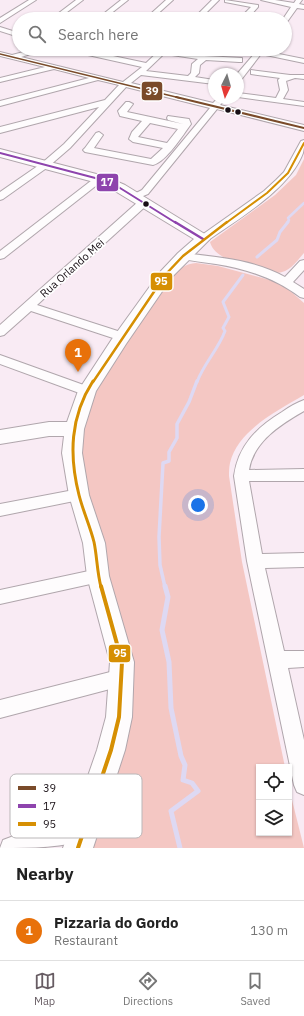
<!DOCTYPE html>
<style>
body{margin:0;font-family:"IBM Plex Sans",sans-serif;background:#f2f2f2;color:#222}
.controls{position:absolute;right:12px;bottom:12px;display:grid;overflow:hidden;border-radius:0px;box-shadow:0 1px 3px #0004}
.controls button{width:36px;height:36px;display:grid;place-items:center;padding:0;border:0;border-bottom:1px solid #e0e0e0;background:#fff;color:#222;font:20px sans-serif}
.compass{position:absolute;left:208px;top:68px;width:36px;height:36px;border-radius:50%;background:#fff;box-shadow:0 1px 3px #0004;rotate:185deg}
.you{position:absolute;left:198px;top:505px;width:14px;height:14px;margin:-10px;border:3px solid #fff;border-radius:50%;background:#1a73e8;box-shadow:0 0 0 6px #1a73e833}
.badge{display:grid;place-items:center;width:26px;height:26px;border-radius:50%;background:#675c63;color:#fff;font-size:13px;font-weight:700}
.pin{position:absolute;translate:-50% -33px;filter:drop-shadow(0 1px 2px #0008)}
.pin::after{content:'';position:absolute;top:21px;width:14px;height:12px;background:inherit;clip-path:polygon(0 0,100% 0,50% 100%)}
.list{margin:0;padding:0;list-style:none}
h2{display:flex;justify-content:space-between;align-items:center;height:52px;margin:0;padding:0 16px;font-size:17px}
h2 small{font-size:13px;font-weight:400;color:#767676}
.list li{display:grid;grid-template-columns:26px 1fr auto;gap:12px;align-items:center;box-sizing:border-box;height:60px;padding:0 16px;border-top:1px solid #e0e0e0}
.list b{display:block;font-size:15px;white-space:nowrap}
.list p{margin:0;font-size:13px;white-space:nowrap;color:#767676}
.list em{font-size:13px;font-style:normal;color:#767676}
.icon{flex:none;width:22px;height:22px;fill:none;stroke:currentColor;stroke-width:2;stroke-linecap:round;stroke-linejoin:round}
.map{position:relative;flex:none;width:304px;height:848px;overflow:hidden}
.search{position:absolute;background:#fff;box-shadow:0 1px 3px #0004;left:12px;right:12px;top:12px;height:44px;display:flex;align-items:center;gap:10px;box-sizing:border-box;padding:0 14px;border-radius:22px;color:#767676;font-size:15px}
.sheet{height:112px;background:#fff}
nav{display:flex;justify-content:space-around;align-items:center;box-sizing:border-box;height:56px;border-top:1px solid #e0e0e0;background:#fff;font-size:11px;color:#767676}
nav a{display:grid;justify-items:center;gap:2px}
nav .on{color:#675c63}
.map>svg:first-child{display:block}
.green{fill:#f4c7c3}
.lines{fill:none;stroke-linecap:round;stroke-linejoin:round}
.stream-far3{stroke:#ded9f3;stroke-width:2.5}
.stream-far2{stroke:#ded9f3;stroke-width:3}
.stream-far1{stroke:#ded9f3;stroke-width:3.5}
.stream{stroke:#ded9f3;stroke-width:5}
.street-casing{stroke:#b0a6ac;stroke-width:2}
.secondary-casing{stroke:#b0a6ac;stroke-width:2}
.street{fill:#fefcfd;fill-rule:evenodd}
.secondary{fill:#fefcfd;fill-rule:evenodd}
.bus-1-far1-casing{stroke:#fff;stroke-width:3}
.bus-1-casing{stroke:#fff;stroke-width:4}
.bus-2-far1-casing{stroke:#fff;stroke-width:4}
.bus-2-casing{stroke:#fff;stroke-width:5}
.bus-3-far3-casing{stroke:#fff;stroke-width:4}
.bus-3-far2-casing{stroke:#fff;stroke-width:5}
.bus-3-far1-casing{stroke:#fff;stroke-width:6}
.bus-3-casing{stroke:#fff;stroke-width:7}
.bus-1-far1{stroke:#7a4b2a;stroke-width:1.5}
.bus-1{stroke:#7a4b2a;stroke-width:2}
.bus-2-far1{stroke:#8e44ad;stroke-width:2}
.bus-2{stroke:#8e44ad;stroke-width:2.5}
.bus-3-far3{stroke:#d68f03;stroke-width:2}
.bus-3-far2{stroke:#d68f03;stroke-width:2.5}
.bus-3-far1{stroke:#d68f03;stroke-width:3}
.bus-3{stroke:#d68f03;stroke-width:4}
.bus-dot{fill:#180f15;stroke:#fff;stroke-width:1.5}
.labels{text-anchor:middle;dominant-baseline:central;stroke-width:3.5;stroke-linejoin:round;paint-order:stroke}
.far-street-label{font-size:11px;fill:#180f15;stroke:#fff}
.key{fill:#fff;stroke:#bab7b9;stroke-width:1}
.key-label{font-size:11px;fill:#180f15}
.line-badge{stroke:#fff;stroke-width:1.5}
.badge-label{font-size:11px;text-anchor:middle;font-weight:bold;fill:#fff}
</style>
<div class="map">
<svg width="304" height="848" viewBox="0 0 304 848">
<rect width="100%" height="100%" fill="#f9ebf4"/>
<g class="green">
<path d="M304,159V253C295,263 290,272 277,273C259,268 215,263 210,242L275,195L296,175Z"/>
<path d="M196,263L218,266L274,281L288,289L304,303V395C277,411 238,430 230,463C229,467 229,472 229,476L242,562L285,767H259V833H289V788L304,848H91L132,661L126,633L107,574L81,465V430L95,392L125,344L172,276C179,268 186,264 196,263Z"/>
</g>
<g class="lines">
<polyline class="stream-far3" points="287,223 289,220 288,218 304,203"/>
<g class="stream-far2">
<polyline points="257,257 277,240 280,232 288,222"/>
<path d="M197,382C204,363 218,350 225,331L223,328L229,317L223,302L243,275"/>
</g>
<polyline class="stream-far1" points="165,587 160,565 159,537 163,463 169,461 169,452 177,438 177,424 189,402 197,381"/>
<polyline class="stream" points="165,586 168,597 162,630 169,662 171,708 181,756 185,765 183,780 192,783 198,791 171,811 180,848"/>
<g class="street-casing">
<g id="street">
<polygon points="29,0 36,0 0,23 0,18"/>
<polygon points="76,0 83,0 58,19 51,19"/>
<polygon points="121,0 128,0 104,19 97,19"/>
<polygon points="166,0 173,0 152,19 145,19"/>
<polygon points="212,0 219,0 200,19 193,19"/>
<polygon points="225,0 258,5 258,7 250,16 264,17 267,19 239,19 251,7 225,2"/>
<polygon points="261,0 275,0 294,3 296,0 302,0 299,4 304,5 304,9 297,8 287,22 285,23 285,19 283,19 291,7"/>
<polygon points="0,27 19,33 19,37 0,31"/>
<polygon points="35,49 47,49 21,57 123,82 142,67 70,51 66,49 80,49 146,63 161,49 169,49 146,71 188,76 191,73 192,64 198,59 172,55 171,53 175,49 183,49 180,52 204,56 242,58 242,62 239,62 206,60 200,65 199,73 195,77 214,80 214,84 141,75 131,83 213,103 218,98 226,98 220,105 304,125 304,131 217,109 148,194 136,199 130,199 128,197 142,190 210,108 126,87 70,148 48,167 3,199 0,200 0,192 42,163 64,144 99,107 0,133 0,127 105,100 119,85 98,80 0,106 0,101 89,78 54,69 0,82 0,78 45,67 0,56 0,52 12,55"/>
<polygon points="242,49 266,49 264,51 304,59 304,63 261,54 241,80 238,80 237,74 255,53"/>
<polygon points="251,70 290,75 304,75 304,79 295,78 286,81 288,90 283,99 304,102 304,106 238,97 238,93 276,98 280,90 278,80 280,78 251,74"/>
<path d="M126,102H129L133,104L127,112L183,124L168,120L167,118L168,116L189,119L191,124C183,135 166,162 153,165L85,152L83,150L85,148L96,133L99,132L103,135L94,148L151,159L163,148L133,142L129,139L132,132L142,121L120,116L118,111ZM150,123L178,129L167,143L138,137Z"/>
<path d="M304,140C304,144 304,149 303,153C290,189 238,219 207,241H199L198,239L199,237L264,191L276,180L284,172L301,141Z"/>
<polygon points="99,176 102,177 104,179 102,181 4,258 0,259 0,251 96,177"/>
<polygon points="143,200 148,203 147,205 37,305 127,334 129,337 127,340 119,340 31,311 4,335 0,336 0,325 139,201"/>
<path d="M183,253C217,257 255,260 285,277L300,261L304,260V270L293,282L304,289V298L300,297C275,278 247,269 216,264C204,262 191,261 179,258L178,256L179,254Z"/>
<polygon points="0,355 92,388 94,391 92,394 87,395 82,394 0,364"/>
<path d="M304,400V411C281,424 253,442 249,470L304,469V481H249L262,554L304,553V567L265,568L284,651H304V667L288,668L304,740V795L297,792L294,785L247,561L234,476C238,446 257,427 282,412C289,407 296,403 304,400Z"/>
<polygon points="79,489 84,491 87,495 84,499 0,516 0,504"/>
<polygon points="98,569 104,571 106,576 104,581 0,604 0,590"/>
<polygon points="122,669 129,672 131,678 129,684 0,718 0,700"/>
<path d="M85,819L93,822L96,830L93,838C63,848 32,848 0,848L3,840L11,837Z"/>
</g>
</g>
<g class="secondary-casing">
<polygon id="secondary" points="0,149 104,176 125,185 208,236 210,239 172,277 126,344 96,391 84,429 82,453 89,495 105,543 109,576 134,662 132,717 125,750 93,848 63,848 97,750 106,717 110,662 87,576 83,543 69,495 62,453 64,436 49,436 0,444 0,430 49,422 67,422 78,391 112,339 161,271 178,253 194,239 115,191 94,182 0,157"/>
</g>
<use href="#street" class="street"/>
<use href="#secondary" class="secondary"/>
<g class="bus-1-far1-casing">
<polyline id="bus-1-far1" points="0,54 180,98"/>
</g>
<g class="bus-1-casing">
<polyline id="bus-1" points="176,97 304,128"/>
</g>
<g class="bus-2-far1-casing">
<polyline id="bus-2-far1" points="0,153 99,179 120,188 176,223"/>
</g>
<g class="bus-2-casing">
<polyline id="bus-2" points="175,222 203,239"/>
</g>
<g class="bus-3-far3-casing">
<polyline id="bus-3-far3" points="226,223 267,193 288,173 304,143"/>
</g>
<g class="bus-3-far2-casing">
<polyline id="bus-3-far2" points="93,382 166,274 183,256 227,222"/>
</g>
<g class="bus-3-far1-casing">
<path id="bus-3-far1" d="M93,381C70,417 69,455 79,495C83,511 90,526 94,542C97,556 97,572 101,587"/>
</g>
<g class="bus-3-casing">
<polyline id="bus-3" points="78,848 111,750 119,717 122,662 101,586"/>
</g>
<use href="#bus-1-far1" class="bus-1-far1"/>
<use href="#bus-1" class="bus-1"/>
<use href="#bus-2-far1" class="bus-2-far1"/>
<use href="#bus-2" class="bus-2"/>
<use href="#bus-3-far3" class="bus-3-far3"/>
<use href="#bus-3-far2" class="bus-3-far2"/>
<use href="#bus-3-far1" class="bus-3-far1"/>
<use href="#bus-3" class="bus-3"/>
</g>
<g class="bus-dot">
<circle cx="228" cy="110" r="3.5"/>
<circle cx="238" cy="112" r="3.5"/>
<circle cx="146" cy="204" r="3.5"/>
</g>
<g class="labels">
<g class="far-street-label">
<text transform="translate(72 268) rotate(-42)">Rua Orlando Mei</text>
</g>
</g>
<rect x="10" y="774" width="132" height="64" rx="6" class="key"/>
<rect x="18" y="786" width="18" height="4" fill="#7a4b2a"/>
<rect x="18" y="804" width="18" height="4" fill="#8e44ad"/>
<rect x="18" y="822" width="18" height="4" fill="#d68f03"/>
<g class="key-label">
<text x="43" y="792">39</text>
<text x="43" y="810">17</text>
<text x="43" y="828">95</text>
</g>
<g class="line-badge">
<rect x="141" y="81" width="22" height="20" rx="4" fill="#7a4b2a"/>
<rect x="96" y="173" width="23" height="19" rx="4" fill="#8e44ad"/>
<rect x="150" y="272" width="23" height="19" rx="4" fill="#d68f03"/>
<rect x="108" y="644" width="23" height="19" rx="4" fill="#d68f03"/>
</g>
<g class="badge-label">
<text x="152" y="95">39</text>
<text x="107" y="186">17</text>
<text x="161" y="285">95</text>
<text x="120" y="657">95</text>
</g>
</svg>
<div class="controls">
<button><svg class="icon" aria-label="locate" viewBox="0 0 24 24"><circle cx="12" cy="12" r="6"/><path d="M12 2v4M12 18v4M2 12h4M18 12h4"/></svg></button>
<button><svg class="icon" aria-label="layers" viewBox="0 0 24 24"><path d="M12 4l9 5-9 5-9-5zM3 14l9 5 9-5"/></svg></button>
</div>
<svg class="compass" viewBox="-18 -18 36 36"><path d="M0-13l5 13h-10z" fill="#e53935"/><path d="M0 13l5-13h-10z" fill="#767676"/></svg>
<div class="you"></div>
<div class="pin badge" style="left:78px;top:372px;background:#e8710a">1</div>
<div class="search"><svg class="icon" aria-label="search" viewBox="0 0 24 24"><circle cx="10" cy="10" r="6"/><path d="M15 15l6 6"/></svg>Search here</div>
</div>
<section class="sheet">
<h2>Nearby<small></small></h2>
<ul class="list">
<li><span class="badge" style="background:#e8710a">1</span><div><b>Pizzaria do Gordo</b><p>Restaurant</p></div><em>130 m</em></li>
</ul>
</section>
<nav>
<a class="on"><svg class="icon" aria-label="map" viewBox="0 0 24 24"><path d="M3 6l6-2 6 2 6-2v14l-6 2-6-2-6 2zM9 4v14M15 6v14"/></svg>Map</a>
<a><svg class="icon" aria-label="directions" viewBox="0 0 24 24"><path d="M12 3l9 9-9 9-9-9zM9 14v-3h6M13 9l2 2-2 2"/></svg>Directions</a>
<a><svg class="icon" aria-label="saved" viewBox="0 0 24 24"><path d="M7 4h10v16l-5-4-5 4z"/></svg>Saved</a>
</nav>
